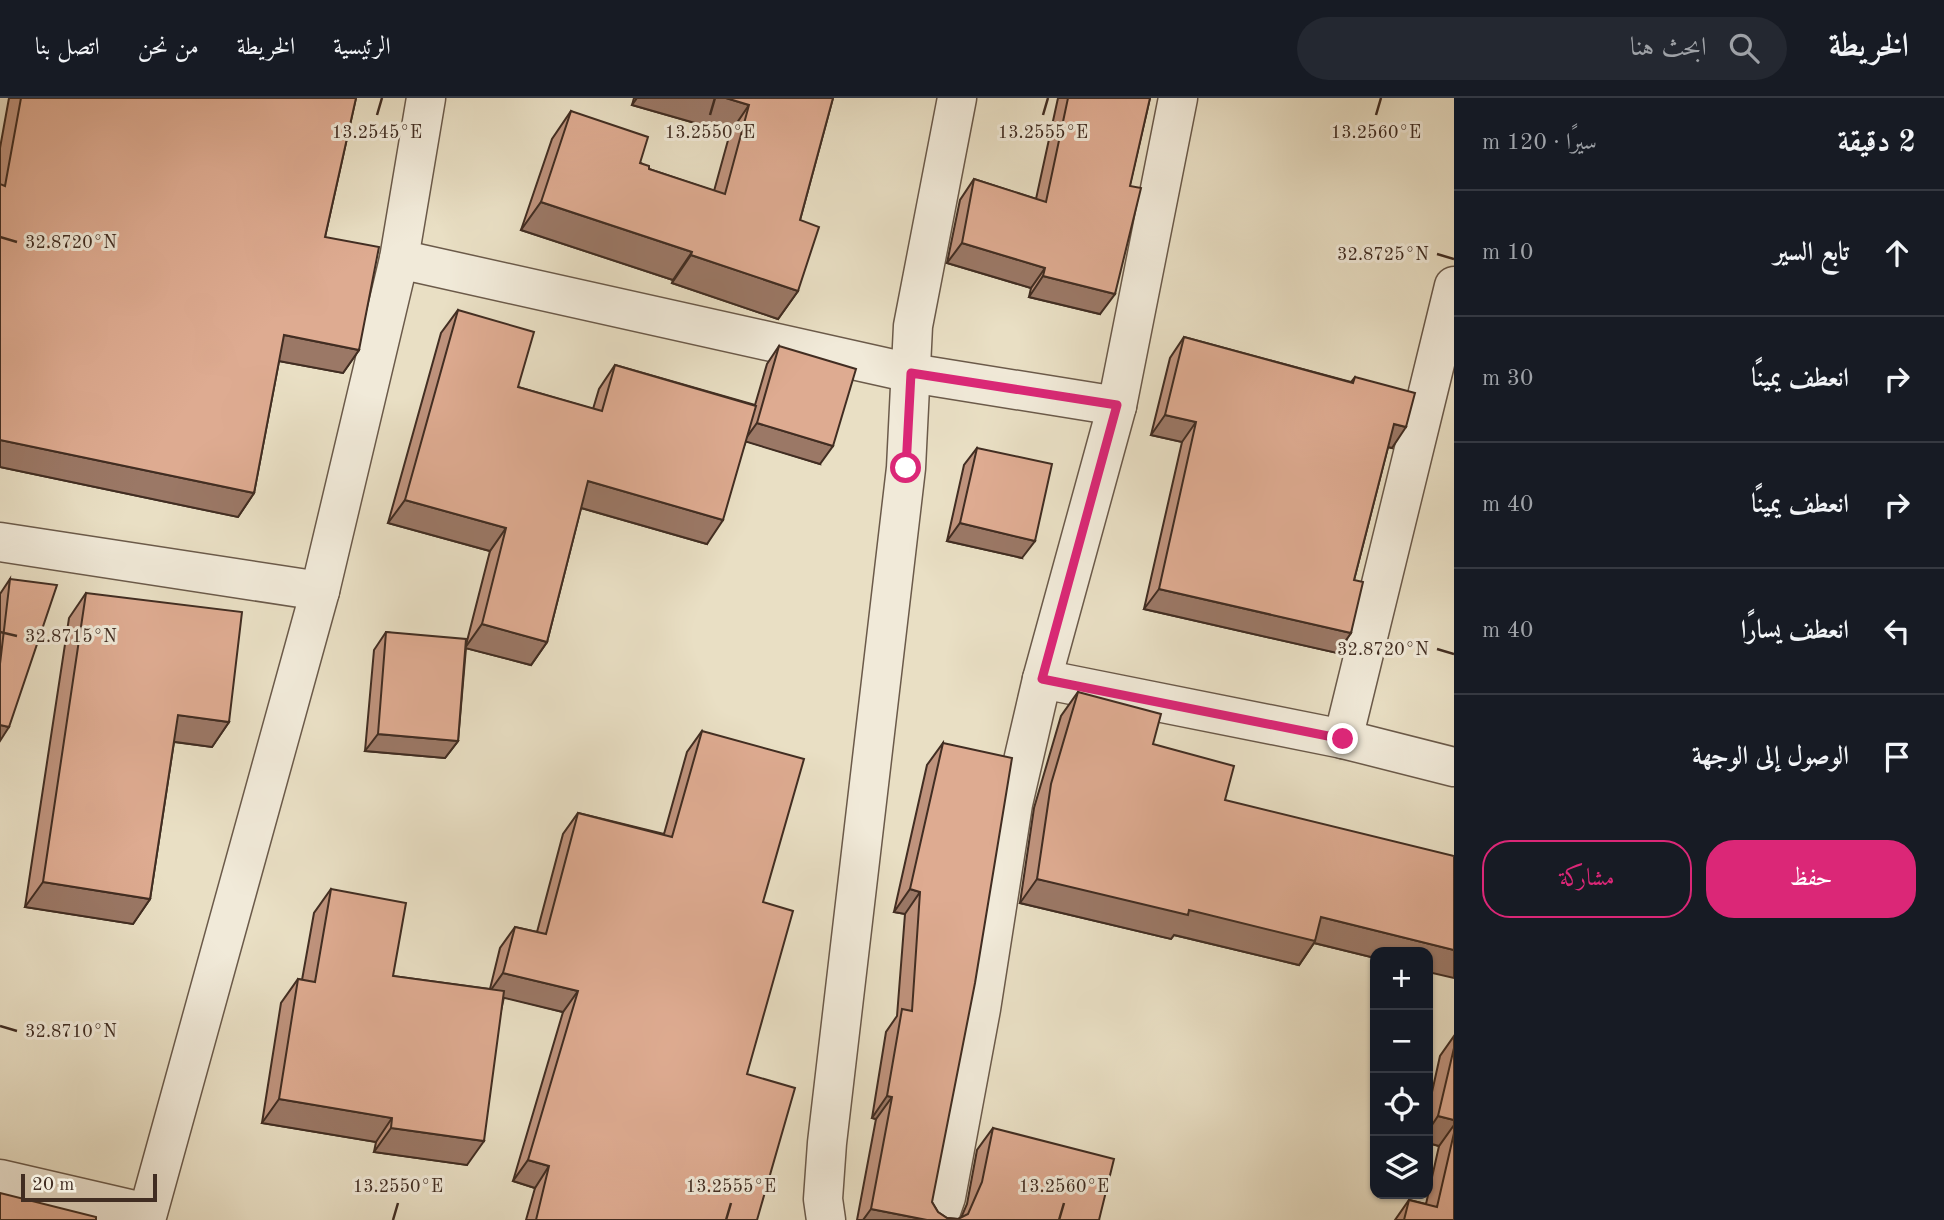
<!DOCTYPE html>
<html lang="ar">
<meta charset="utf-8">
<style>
body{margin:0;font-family:"Old Standard TT",Amiri,serif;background:#242831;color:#f1f3f6;direction:rtl}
.controls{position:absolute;right:21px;bottom:21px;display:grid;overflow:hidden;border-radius:14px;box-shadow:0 2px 5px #0004}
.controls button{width:63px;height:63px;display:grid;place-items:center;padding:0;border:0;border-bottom:2px solid #363941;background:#171b24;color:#f1f3f6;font:35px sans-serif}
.scale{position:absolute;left:21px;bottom:18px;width:136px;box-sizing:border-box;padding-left:7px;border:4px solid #412d22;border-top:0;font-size:19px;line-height:24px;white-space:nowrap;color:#412d22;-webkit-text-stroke:5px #f1ead9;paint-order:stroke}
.stop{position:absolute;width:21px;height:21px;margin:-16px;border:5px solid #db2777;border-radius:50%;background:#fff}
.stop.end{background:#db2777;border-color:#fff;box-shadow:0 2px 7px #0008}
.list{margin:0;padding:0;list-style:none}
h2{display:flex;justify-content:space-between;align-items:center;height:91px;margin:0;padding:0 28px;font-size:30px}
h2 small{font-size:23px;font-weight:400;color:#9ea1a6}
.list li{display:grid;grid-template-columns:46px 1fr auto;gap:21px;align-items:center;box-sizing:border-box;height:126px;padding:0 28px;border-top:2px solid #363941}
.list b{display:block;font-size:26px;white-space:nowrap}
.list em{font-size:23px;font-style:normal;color:#9ea1a6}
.actions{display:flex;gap:14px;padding:21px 28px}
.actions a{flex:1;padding:16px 0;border:2px solid #db2777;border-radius:28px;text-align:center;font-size:24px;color:#db2777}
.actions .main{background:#db2777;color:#fff}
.icon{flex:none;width:38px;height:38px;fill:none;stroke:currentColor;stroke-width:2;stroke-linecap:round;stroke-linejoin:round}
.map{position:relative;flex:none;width:1454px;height:1122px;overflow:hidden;direction:ltr}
header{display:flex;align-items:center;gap:42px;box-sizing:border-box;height:98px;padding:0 35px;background:#171b24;border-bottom:2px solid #363941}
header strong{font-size:33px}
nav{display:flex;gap:38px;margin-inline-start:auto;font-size:24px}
.search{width:490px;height:63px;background:#242831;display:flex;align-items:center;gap:18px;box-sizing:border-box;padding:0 24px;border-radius:38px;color:#9ea1a6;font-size:26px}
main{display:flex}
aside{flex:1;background:#171b24}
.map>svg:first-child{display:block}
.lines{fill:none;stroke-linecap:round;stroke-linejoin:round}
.minor-casing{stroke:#6b5a4a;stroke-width:41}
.minor{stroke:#f1ead9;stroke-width:38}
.wall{fill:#bf937d;stroke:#412d22;stroke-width:2}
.shaded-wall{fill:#9b7866;stroke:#412d22;stroke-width:2}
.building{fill:#deab91;stroke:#412d22;stroke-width:2}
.route{stroke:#db2777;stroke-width:9}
.ticks{fill:none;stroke:#412d22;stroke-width:2.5}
.ticks-label{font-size:18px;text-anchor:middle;fill:#412d22;stroke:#f1ead9;stroke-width:6;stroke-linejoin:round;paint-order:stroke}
</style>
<header>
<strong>الخريطة</strong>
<div class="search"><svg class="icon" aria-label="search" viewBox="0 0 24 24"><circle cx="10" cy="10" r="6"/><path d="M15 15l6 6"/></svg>ابحث هنا</div>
<nav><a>الرئيسية</a><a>الخريطة</a><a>من نحن</a><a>اتصل بنا</a></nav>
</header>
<main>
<aside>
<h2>2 دقيقة<small>سيرًا · 120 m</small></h2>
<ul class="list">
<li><svg class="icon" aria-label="ahead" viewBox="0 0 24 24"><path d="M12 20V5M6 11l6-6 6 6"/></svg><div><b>تابع السير</b></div><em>10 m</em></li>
<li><svg class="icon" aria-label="right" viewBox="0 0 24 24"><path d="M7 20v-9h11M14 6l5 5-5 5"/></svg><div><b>انعطف يمينًا</b></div><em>30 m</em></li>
<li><svg class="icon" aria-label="right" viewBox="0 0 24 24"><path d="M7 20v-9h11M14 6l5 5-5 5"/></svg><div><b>انعطف يمينًا</b></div><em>40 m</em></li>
<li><svg class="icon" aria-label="left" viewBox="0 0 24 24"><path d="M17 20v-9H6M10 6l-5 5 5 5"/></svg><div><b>انعطف يسارًا</b></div><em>40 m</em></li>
<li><svg class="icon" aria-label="arrive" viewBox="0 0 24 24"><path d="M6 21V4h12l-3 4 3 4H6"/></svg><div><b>الوصول إلى الوجهة</b></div></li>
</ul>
<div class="actions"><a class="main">حفظ</a><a>مشاركة</a></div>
</aside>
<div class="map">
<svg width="1454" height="1122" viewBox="0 0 1454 1122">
<rect width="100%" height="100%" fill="#e9dfc4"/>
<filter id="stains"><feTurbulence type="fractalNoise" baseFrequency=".00286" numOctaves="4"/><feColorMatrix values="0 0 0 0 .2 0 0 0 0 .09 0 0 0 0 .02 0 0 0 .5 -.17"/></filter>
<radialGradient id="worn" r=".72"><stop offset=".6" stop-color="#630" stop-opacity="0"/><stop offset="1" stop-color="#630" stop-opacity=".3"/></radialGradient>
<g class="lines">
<g class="minor-casing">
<g id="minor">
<polyline points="399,161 426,0"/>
<polyline points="0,444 320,493"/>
<polyline points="1042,581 1343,641 1454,669"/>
<polyline points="1343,641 1454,188"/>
<polyline points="0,1081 147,1115"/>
<polyline points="146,1122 320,493 399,161 911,275 1117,308"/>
<polyline points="826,1122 823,1101 827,1045 906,370 913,228 957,0"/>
<polyline points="938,1122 946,1099 981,911 1013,706 1042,581 1117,308 1178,0"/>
</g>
</g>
<use href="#minor" class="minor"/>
</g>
<g class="wall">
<polygon points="9,0 356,0 325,139 359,252 343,275 279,263 254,395 238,419 0,369 0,50"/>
<polygon points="634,0 833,0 800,122 798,193 778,221 672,185 673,182 521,132 552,41 571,13 649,71 714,93 730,35 632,7"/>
<polygon points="1058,0 1150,0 1100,216 1029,199 1031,190 947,165 960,102 974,81 1036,101"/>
<polygon points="458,212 518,289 593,311 599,291 615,267 755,307 767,266 779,248 820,366 746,343 707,446 581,410 547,544 531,567 466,550 458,643 445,660 365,653 374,552 386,534 466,547 490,453 388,425 441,235"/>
<polygon points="1184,239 1351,284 1355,279 1392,350 1388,349 1354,482 1351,535 1337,555 1144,511 1182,344 1151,337 1170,260"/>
<polygon points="977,350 1022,460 947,443 964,367"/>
<polygon points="10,481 0,643 0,496"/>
<polygon points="86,495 229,624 212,649 174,644 150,801 133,826 25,809 69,520"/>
<polygon points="1078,594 1153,646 1225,702 1375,854 1375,860 1314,845 1299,867 1174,837 1171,841 1020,805 1034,710 1061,618"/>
<polygon points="702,633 763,804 747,976 757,1122 526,1122 535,1090 513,1083 563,914 504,899 467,1067 374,1054 376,1044 262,1025 281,905 298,881 302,882 314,815 331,791 393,878 490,891 500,850 515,829 537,834 563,736 578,715 664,736 687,654"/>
<polygon points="943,645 932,1104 938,1114 947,1120 958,1121 961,1120 967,1106 977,1052 993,1030 1099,1122 857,1122 876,1021 872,1020 886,934 897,918 905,816 894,814 927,667"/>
<polygon points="1454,938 1454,1122 1395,1122 1409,1102 1426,1106 1439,1048 1428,1045 1428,1012 1440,958"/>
</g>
<g class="shaded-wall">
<polygon points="637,0 726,0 749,7 730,35 632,7"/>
<polygon points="541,104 692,154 673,182 521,132"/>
<polygon points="962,145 1045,170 1031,190 947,165"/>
<polygon points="691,157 798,193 778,221 672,185"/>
<polygon points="1043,178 1115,196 1100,216 1029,199"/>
<polygon points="284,237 359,252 343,275 268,261"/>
<polygon points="1165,317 1196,324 1182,344 1151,337"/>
<polygon points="757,325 833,348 820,366 744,343"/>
<polygon points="1394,326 1406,329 1392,350 1380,347"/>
<polygon points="0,342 254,395 238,419 0,369"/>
<polygon points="588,383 723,422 707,446 571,407"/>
<polygon points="405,402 506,430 490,453 388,425"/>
<polygon points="960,425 1035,443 1022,460 947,443"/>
<polygon points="1159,491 1351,535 1337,555 1144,511"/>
<polygon points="482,526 547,544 531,567 465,550"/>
<polygon points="178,617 229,624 212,649 161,642"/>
<polygon points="0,627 9,629 0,643"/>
<polygon points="378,636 458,643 445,660 365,653"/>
<polygon points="1037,781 1189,812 1321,819 1454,852 1454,880 1428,874 1428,854 1375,854 1375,860 1314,845 1299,867 1174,837 1171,841 1020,805"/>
<polygon points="43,784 150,801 133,826 25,809"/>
<polygon points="910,791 920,794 905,816 894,814"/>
<polygon points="503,875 578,893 563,914 488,896"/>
<polygon points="887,998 892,999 876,1021 872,1020"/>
<polygon points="279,1001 392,1020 376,1044 262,1025"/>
<polygon points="1438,1018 1454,1022 1454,1027 1439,1048 1428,1045 1428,1033"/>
<polygon points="391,1030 484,1043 467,1067 374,1054"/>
<polygon points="528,1062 549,1068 535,1090 513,1083"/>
<polygon points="871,1111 927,1122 863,1122"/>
</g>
<g class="building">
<polygon points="21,0 356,0 325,139 379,149 359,252 284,237 254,395 0,342 0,86 5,88"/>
<polygon points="726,0 833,0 800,122 819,129 798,193 691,157 692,154 541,104 571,13 648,39 640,65 649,68 649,71 725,96 749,7"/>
<polygon points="1068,0 1150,0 1130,88 1141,90 1115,196 1043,178 1045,170 962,145 974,81 1046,104"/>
<polygon points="458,212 534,234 518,289 602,313 615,267 756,308 723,422 588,383 547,544 482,526 506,430 405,402"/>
<polygon points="1184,239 1353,285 1355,279 1415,295 1406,329 1394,326 1354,482 1363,484 1351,535 1159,491 1196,324 1165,317"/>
<polygon points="779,248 856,271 833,348 757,325"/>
<polygon points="977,350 1052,366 1035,443 960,425"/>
<polygon points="10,481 57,487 9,629 0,627 0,566"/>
<polygon points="86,495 242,514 229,624 178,617 150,801 43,784"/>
<polygon points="386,534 466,541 458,643 378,636"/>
<polygon points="1078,594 1161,616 1153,646 1234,668 1225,702 1454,758 1454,852 1321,819 1315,843 1189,812 1188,817 1037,781 1051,686"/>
<polygon points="702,633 804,661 763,804 793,813 747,976 795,990 757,1122 536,1122 549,1068 528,1062 578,893 503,875 515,829 546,836 578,715 672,739"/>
<polygon points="943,645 1012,660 975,885 932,1104 938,1114 947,1120 958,1121 968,1116 982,1084 993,1030 1114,1061 1099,1122 927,1122 871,1111 892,999 887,998 902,911 912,913 920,794 910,791"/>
<polygon points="331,791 406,805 393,878 504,893 484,1043 391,1030 392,1020 279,1001 298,881 315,884"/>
<polygon points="1454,950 1454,1022 1438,1018"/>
<polygon points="1454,1035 1454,1122 1404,1122 1409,1102 1437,1109"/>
<polygon points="0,1095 96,1119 96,1122 0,1122"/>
</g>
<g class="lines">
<polyline class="route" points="906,370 911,275 1117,307 1042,581 1343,641"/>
</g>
<path class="ticks" d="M377,17L382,0M710,17L715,0M1043,17L1048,0M1376,17L1381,0M0,139L17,144M1437,156L1454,161M0,534L17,538M1437,551L1454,556M0,928L17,933M393,1122L398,1105M726,1122L731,1105M1059,1122L1064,1105"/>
<g class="ticks-label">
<text x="377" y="40">13.2545°E</text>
<text x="710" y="40">13.2550°E</text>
<text x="1043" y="40">13.2555°E</text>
<text x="1376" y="40">13.2560°E</text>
<text x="71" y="150">32.8720°N</text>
<text x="1383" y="162">32.8725°N</text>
<text x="71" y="544">32.8715°N</text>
<text x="1383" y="557">32.8720°N</text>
<text x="71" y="939">32.8710°N</text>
<text x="398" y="1094">13.2550°E</text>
<text x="731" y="1094">13.2555°E</text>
<text x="1064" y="1094">13.2560°E</text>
</g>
<rect width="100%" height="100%" filter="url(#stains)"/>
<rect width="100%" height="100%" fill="url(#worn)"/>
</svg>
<div class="controls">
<button>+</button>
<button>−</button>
<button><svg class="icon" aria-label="locate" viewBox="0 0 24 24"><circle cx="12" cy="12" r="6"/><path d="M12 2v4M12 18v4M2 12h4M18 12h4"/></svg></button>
<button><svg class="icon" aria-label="layers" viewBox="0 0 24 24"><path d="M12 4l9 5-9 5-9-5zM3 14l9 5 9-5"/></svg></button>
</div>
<div class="scale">20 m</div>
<div class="stop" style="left:906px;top:370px"></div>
<div class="stop end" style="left:1343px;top:641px"></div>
</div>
</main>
